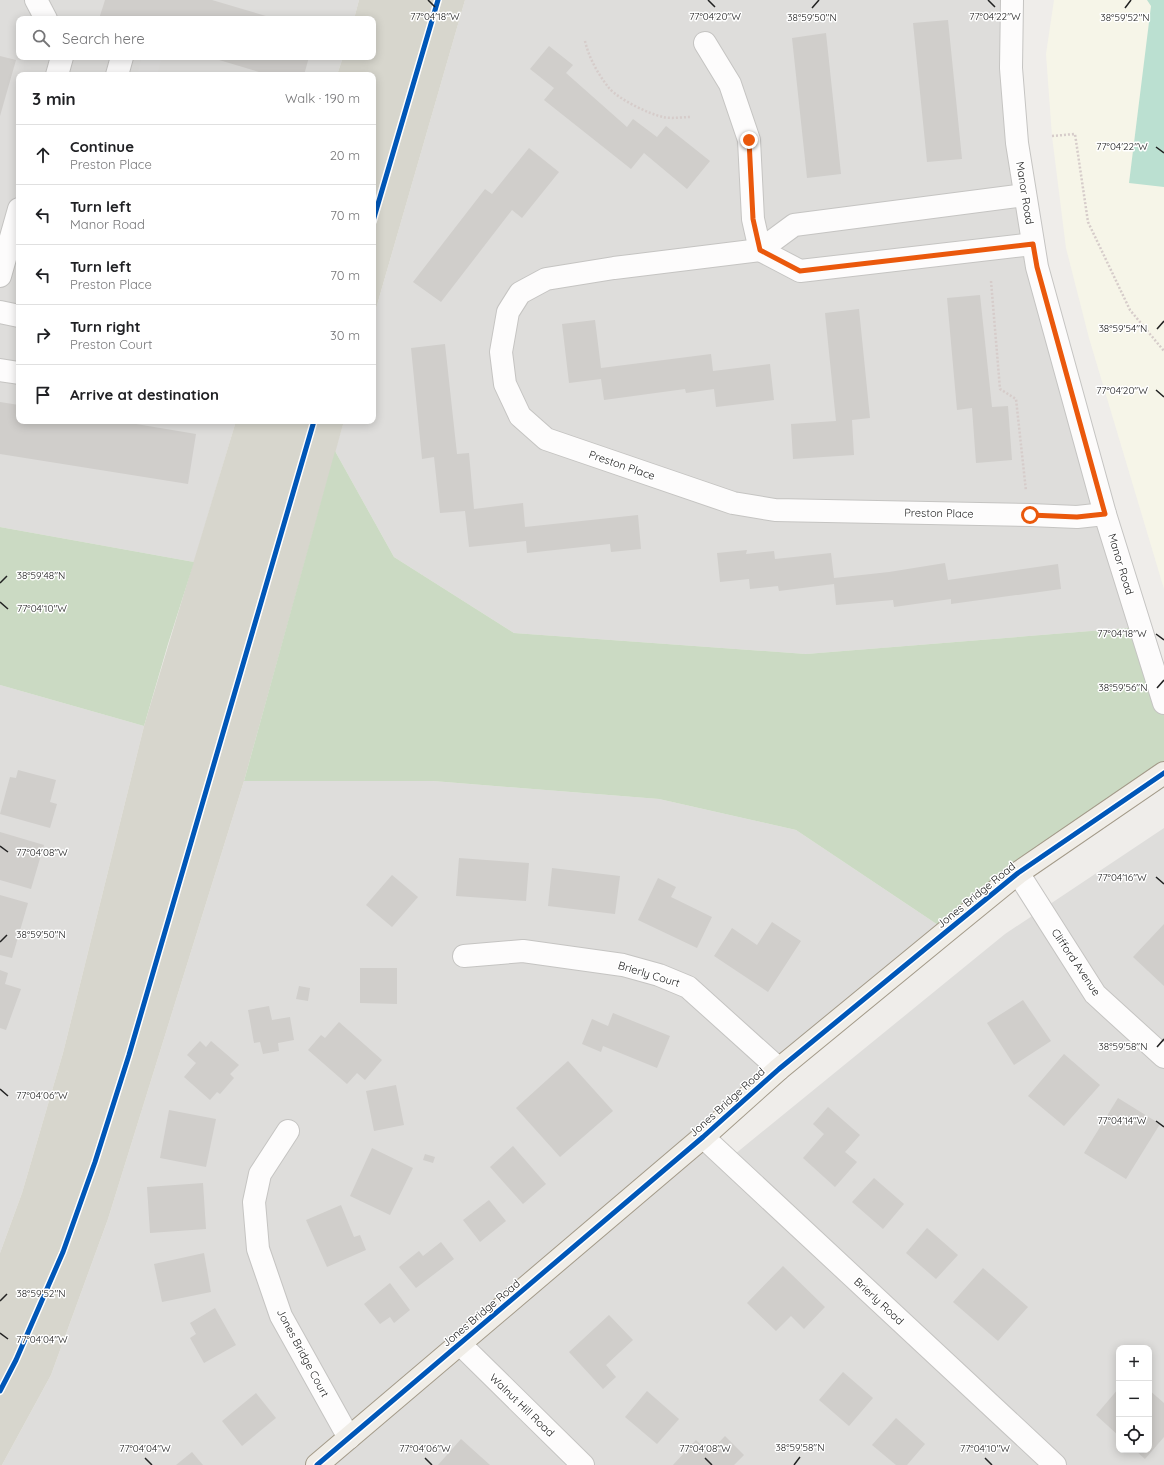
<!DOCTYPE html>
<meta charset="utf-8">
<style>
body{margin:0;font-family:Quicksand,sans-serif;background:#f2f2f2;color:#202124}
.controls{position:absolute;right:12px;bottom:12px;display:grid;overflow:hidden;border-radius:8px;box-shadow:0 2px 10px #0003}
.controls button{width:36px;height:36px;display:grid;place-items:center;padding:0;border:0;border-bottom:1px solid #e0e0e0;background:#fff;color:#202124;font:20px sans-serif}
.stop{position:absolute;width:12px;height:12px;margin:-9px;border:3px solid #ea580c;border-radius:50%;background:#fff}
.stop.end{background:#ea580c;border-color:#fff;box-shadow:0 1px 4px #0008}
.list{margin:0;padding:0;list-style:none}
h2{display:flex;justify-content:space-between;align-items:center;height:52px;margin:0;padding:0 16px;font-size:17px}
h2 small{font-size:13px;font-weight:400;color:#757577}
.list li{display:grid;grid-template-columns:26px 1fr auto;gap:12px;align-items:center;box-sizing:border-box;height:60px;padding:0 16px;border-top:1px solid #e0e0e0}
.list b{display:block;font-size:15px;white-space:nowrap}
.list p{margin:0;font-size:13px;white-space:nowrap;color:#757577}
.list em{font-size:13px;font-style:normal;color:#757577}
.icon{flex:none;width:22px;height:22px;fill:none;stroke:currentColor;stroke-width:2;stroke-linecap:round;stroke-linejoin:round}
.map{position:relative;flex:none;width:1164px;height:1465px;overflow:hidden}
.search{position:absolute;background:#fff;box-shadow:0 2px 10px #0003;left:16px;top:16px;width:360px;height:44px;display:flex;align-items:center;gap:10px;box-sizing:border-box;padding:0 14px;border-radius:8px;color:#757577;font-size:15px}
.panel{position:absolute;background:#fff;box-shadow:0 2px 10px #0003;left:16px;top:72px;width:360px;height:352px;border-radius:8px}
.map>svg:first-child{display:block}
.residential{fill:#dedddb;fill-rule:evenodd}
.education{fill:#f6f5e8}
.construction{fill:#d7d6cd}
.forest{fill:#cbdac3}
.pitch{fill:#bbe0d1}
.parking{fill:#dfdedd}
.building{fill:#d0cecb}
.lines{fill:none;stroke-linecap:round;stroke-linejoin:round}
.minor-casing{stroke:#c5c4c2;stroke-width:24}
.major-casing{stroke:#a39a89;stroke-width:24}
.path{stroke:#d6ccca;stroke-width:2.5;stroke-dasharray:2 2;stroke-linecap:butt}
.minor{stroke:#fdfcfc;stroke-width:22}
.major{stroke:#f0ede7;stroke-width:22}
.cycleway-casing{stroke:#fff;stroke-width:8}
.cycleway{stroke:#0057b8;stroke-width:5}
.route{stroke:#ea580c;stroke-width:5}
.ticks{fill:none;stroke:#212121;stroke-width:1.5}
.labels{text-anchor:middle;dominant-baseline:central;stroke-width:3;stroke-linejoin:round;paint-order:stroke}
.street-label{font-size:11px;fill:#212121;stroke:#fff}
.ticks-label{font-size:10px;text-anchor:middle;fill:#212121;stroke:#fff;stroke-width:3;stroke-linejoin:round;paint-order:stroke}
</style>
<div class="map">
<svg width="1164" height="1465" viewBox="0 0 1164 1465">
<rect width="100%" height="100%" fill="#efedea"/>
<g class="residential">
<polygon points="0,0 359,0 354,19 19,19 19,57 343,57 337,75 19,75 19,421 236,421 194,562 0,527"/>
<polygon points="465,0 1012,0 1037,267 1141,627 806,654 514,633 394,557 335,451 344,421 373,421 373,319"/>
<polygon points="0,685 144,726 63,1053 22,1193 0,1253"/>
<polygon points="244,781 433,781 659,799 796,830 947,931 703,1137 1055,1465 2,1465 51,1375 108,1219"/>
<path d="M1164,828V1465H1057L735,1154L1005,934ZM1119,1348H1149V1450H1119Z"/>
</g>
<polygon class="education" points="1054,0 1164,0 1164,589 1089,338 1066,248 1052,136 1046,54"/>
<g class="construction">
<polygon points="359,0 465,0 373,319 373,75 337,75 343,57 373,57 373,19 354,19"/>
<polygon points="236,421 344,421 244,781 108,1219 51,1375 2,1465 0,1465 0,1253 22,1193 63,1053 144,726"/>
</g>
<g class="forest">
<polygon points="335,451 394,557 514,633 806,654 1141,627 1164,703 1164,773 947,931 796,830 659,799 433,781 244,781"/>
<polygon points="0,527 194,562 168,644 144,726 0,685"/>
</g>
<polygon class="pitch" points="1147,0 1164,0 1164,187 1129,183 1151,6"/>
<polygon class="parking" points="142,57 162,57 157,75 137,75"/>
<g class="building">
<polygon points="105,0 212,0 276,19 99,19"/>
<polygon points="948,20 962,159 927,162 913,23"/>
<polygon points="826,33 841,174 807,178 792,38"/>
<polygon points="549,46 573,65 566,73 627,127 633,119 657,137 666,126 710,161 687,189 644,153 631,169 544,100 554,88 530,69"/>
<polygon points="0,56 16,60 0,116"/>
<polygon points="209,57 309,57 304,75 269,75"/>
<polygon points="529,148 559,172 522,218 512,210 441,302 413,282 485,189 492,194"/>
<polygon points="980,295 992,407 1008,406 1012,460 976,463 972,408 957,410 947,298"/>
<polygon points="859,309 870,418 852,420 854,455 793,459 791,424 836,421 825,313"/>
<polygon points="595,320 601,368 711,354 713,371 770,364 774,400 716,407 714,389 686,393 685,389 604,400 601,379 569,383 562,324"/>
<polygon points="445,344 457,454 469,453 474,509 523,503 525,527 638,515 641,549 611,552 610,544 527,553 526,541 469,547 465,511 440,513 434,457 422,459 411,348"/>
<polygon points="0,402 19,405 19,421 118,421 196,434 188,484 0,454"/>
<polygon points="747,550 746,554 774,551 775,559 831,553 834,578 889,572 945,563 948,580 1058,564 1061,589 951,604 951,599 894,607 893,600 836,605 834,584 779,591 778,586 750,589 749,579 720,582 717,553"/>
<polygon points="18,770 56,780 50,802 57,804 50,828 0,814 10,777 16,778"/>
<polygon points="0,832 44,845 31,889 0,880"/>
<polygon points="459,858 529,863 526,901 456,896"/>
<polygon points="552,868 620,876 615,914 548,906"/>
<polygon points="392,875 418,897 392,927 366,905"/>
<polygon points="658,878 676,887 671,897 712,917 697,948 638,920"/>
<polygon points="0,895 28,903 12,958 0,955"/>
<polygon points="772,922 801,941 768,992 714,956 732,928 757,945"/>
<polygon points="1164,924 1164,986 1133,957"/>
<polygon points="360,968 397,968 397,1004 360,1003"/>
<polygon points="0,970 8,973 5,984 21,989 6,1030 0,1028"/>
<polygon points="299,986 310,988 308,1001 296,999"/>
<polygon points="1023,1000 1051,1041 1014,1065 987,1023"/>
<polygon points="269,1006 272,1020 290,1017 294,1040 278,1043 279,1051 263,1054 260,1042 254,1043 248,1010"/>
<polygon points="613,1013 670,1036 657,1068 603,1046 601,1052 582,1044 592,1019 608,1026"/>
<polygon points="339,1022 382,1060 365,1080 357,1073 347,1084 308,1050 321,1035 325,1038"/>
<polygon points="200,1041 206,1047 211,1041 239,1065 230,1074 234,1078 220,1094 217,1092 210,1100 184,1077 196,1063 187,1055"/>
<polygon points="1064,1054 1100,1085 1064,1126 1028,1096"/>
<polygon points="568,1061 613,1111 560,1157 516,1108"/>
<polygon points="396,1085 404,1125 374,1131 366,1091"/>
<polygon points="1118,1098 1160,1124 1126,1179 1084,1153"/>
<polygon points="828,1107 860,1135 845,1152 857,1162 835,1187 803,1158 824,1134 813,1124"/>
<polygon points="169,1110 216,1119 206,1167 160,1158"/>
<polygon points="513,1146 546,1184 523,1204 490,1167"/>
<polygon points="372,1148 413,1168 390,1215 350,1196"/>
<polygon points="425,1154 435,1157 433,1163 423,1160"/>
<polygon points="874,1178 904,1204 883,1229 852,1202"/>
<polygon points="203,1183 206,1229 150,1233 147,1187"/>
<polygon points="489,1200 506,1221 480,1242 463,1220"/>
<polygon points="341,1205 354,1237 360,1235 366,1250 327,1267 306,1220"/>
<polygon points="927,1228 958,1255 936,1279 906,1253"/>
<polygon points="441,1242 454,1259 416,1288 399,1267 419,1251 423,1256"/>
<polygon points="204,1253 211,1292 162,1302 154,1264"/>
<polygon points="783,1266 825,1307 804,1329 791,1316 776,1331 747,1303"/>
<polygon points="983,1268 1028,1307 998,1341 953,1302"/>
<polygon points="390,1283 410,1310 394,1323 390,1317 380,1324 364,1304"/>
<polygon points="215,1308 236,1345 204,1363 190,1338 196,1334 190,1323"/>
<polygon points="609,1315 633,1340 606,1365 616,1377 603,1389 569,1352"/>
<polygon points="843,1372 873,1398 849,1426 819,1400"/>
<polygon points="1119,1388 1119,1436 1096,1415"/>
<polygon points="1149,1390 1164,1403 1164,1437 1145,1459 1135,1450 1149,1450"/>
<polygon points="647,1391 679,1419 657,1444 625,1417"/>
<polygon points="256,1393 276,1418 242,1446 222,1421"/>
<polygon points="896,1418 925,1444 907,1465 896,1465 872,1445"/>
<polygon points="725,1436 744,1455 734,1465 673,1465 696,1440 709,1453"/>
<polygon points="461,1439 490,1465 438,1465"/>
<polygon points="192,1452 203,1465 176,1465"/>
</g>
<g class="lines">
<g class="minor-casing">
<g id="minor">
<polyline points="36,0 46,19"/>
<polyline points="1012,0 1011,68 1017,143 1037,267 1105,514 1164,703"/>
<polyline points="705,43 730,84 749,140 753,219 760,250"/>
<polyline points="57,75 62,57"/>
<polyline points="117,75 122,57"/>
<polyline points="1025,195 794,225 760,250 614,268 546,279 520,293 508,312 501,352 505,384 520,416 546,439 733,503 775,510 1030,515 1077,517 1105,514"/>
<polyline points="760,250 800,271 1033,244"/>
<polyline points="0,276 19,209"/>
<polyline points="0,312 19,316"/>
<polyline points="0,370 19,373"/>
<polyline points="1018,873 1095,994 1164,1057"/>
<polyline points="464,956 523,951 623,965 659,975 688,987 779,1069"/>
<polyline points="288,1131 260,1174 254,1202 258,1249 281,1316 349,1438"/>
<polyline points="703,1137 1055,1465"/>
<polyline points="460,1344 583,1465"/>
</g>
</g>
<g class="major-casing">
<polyline id="major" points="317,1465 703,1137 779,1069 947,931 1018,873 1164,773"/>
</g>
<g class="path">
<path d="M585,41C589,58 598,74 609,88C618,99 649,114 663,117C672,119 682,117 691,117"/>
<polyline points="1052,136 1075,134 1088,222 1130,310 1164,351"/>
<polyline points="991,281 1000,389 1016,399 1026,491"/>
</g>
<use href="#minor" class="minor"/>
<use href="#major" class="major"/>
<g class="cycleway-casing">
<g id="cycleway">
<polyline points="373,221 438,0"/>
<polyline points="0,1391 16,1360 63,1252 95,1162 129,1055 314,421"/>
<polyline points="317,1465 703,1137 779,1069 947,931 1018,873 1164,773"/>
</g>
</g>
<use href="#cycleway" class="cycleway"/>
</g>
<g class="lines">
<polyline class="route" points="749,140 753,219 760,250 800,271 1033,244 1037,267 1105,514 1077,517 1030,515"/>
</g>
<path class="ticks" d="M428,0L435,7M708,0L715,7M988,0L995,7M812,8L819,0M1125,8L1131,0M1156,147L1164,153M1157,329L1164,321M1156,390L1164,397M0,583L7,576M0,602L8,609M1156,634L1164,640M1157,688L1164,680M0,846L8,852M1156,877L1164,884M0,942L7,935M1157,1047L1164,1039M0,1089L8,1096M1156,1121L1164,1127M0,1301L7,1294M0,1333L8,1339M145,1458L152,1465M425,1458L432,1465M705,1458L712,1465M985,1458L992,1465M794,1465L800,1457"/>
<g class="labels">
<g class="street-label">
<text transform="translate(1025 193) rotate(81)">Manor Road</text>
<text transform="translate(622 465) rotate(19)">Preston Place</text>
<text transform="translate(939 513) rotate(1)">Preston Place</text>
<text transform="translate(1121 564) rotate(73)">Manor Road</text>
<text transform="translate(976 895) rotate(-39)">Jones Bridge Road</text>
<text transform="translate(1076 962) rotate(56)">Clifford Avenue</text>
<text transform="translate(649 974) rotate(17)">Brierly Court</text>
<text transform="translate(727 1102) rotate(-42)">Jones Bridge Road</text>
<text transform="translate(879 1301) rotate(43)">Brierly Road</text>
<text transform="translate(481 1313) rotate(-40)">Jones Bridge Road</text>
<text transform="translate(303 1353) rotate(62)">Jones Bridge Court</text>
<text transform="translate(522 1405) rotate(44)">Walnut Hill Road</text>
</g>
</g>
<g class="ticks-label">
<text x="435" y="20">77°04'18"W</text>
<text x="715" y="20">77°04'20"W</text>
<text x="995" y="20">77°04'22"W</text>
<text x="812" y="21">38°59'50"N</text>
<text x="1125" y="21">38°59'52"N</text>
<text x="1122" y="150">77°04'22"W</text>
<text x="1123" y="332">38°59'54"N</text>
<text x="1122" y="394">77°04'20"W</text>
<text x="41" y="579">38°59'48"N</text>
<text x="42" y="612">77°04'10"W</text>
<text x="1122" y="637">77°04'18"W</text>
<text x="1123" y="691">38°59'56"N</text>
<text x="42" y="856">77°04'08"W</text>
<text x="1122" y="881">77°04'16"W</text>
<text x="41" y="938">38°59'50"N</text>
<text x="1123" y="1050">38°59'58"N</text>
<text x="42" y="1099">77°04'06"W</text>
<text x="1122" y="1124">77°04'14"W</text>
<text x="41" y="1297">38°59'52"N</text>
<text x="42" y="1343">77°04'04"W</text>
<text x="800" y="1451">38°59'58"N</text>
<text x="145" y="1452">77°04'04"W</text>
<text x="425" y="1452">77°04'06"W</text>
<text x="705" y="1452">77°04'08"W</text>
<text x="985" y="1452">77°04'10"W</text>
</g>
</svg>
<div class="controls">
<button>+</button>
<button>−</button>
<button><svg class="icon" aria-label="locate" viewBox="0 0 24 24"><circle cx="12" cy="12" r="6"/><path d="M12 2v4M12 18v4M2 12h4M18 12h4"/></svg></button>
</div>
<div class="stop" style="left:1030px;top:515px"></div>
<div class="stop end" style="left:749px;top:140px"></div>
<div class="search"><svg class="icon" aria-label="search" viewBox="0 0 24 24"><circle cx="10" cy="10" r="6"/><path d="M15 15l6 6"/></svg>Search here</div>
<section class="panel">
<h2>3 min<small>Walk · 190 m</small></h2>
<ul class="list">
<li><svg class="icon" aria-label="ahead" viewBox="0 0 24 24"><path d="M12 20V5M6 11l6-6 6 6"/></svg><div><b>Continue</b><p>Preston Place</p></div><em>20 m</em></li>
<li><svg class="icon" aria-label="left" viewBox="0 0 24 24"><path d="M17 20v-9H6M10 6l-5 5 5 5"/></svg><div><b>Turn left</b><p>Manor Road</p></div><em>70 m</em></li>
<li><svg class="icon" aria-label="left" viewBox="0 0 24 24"><path d="M17 20v-9H6M10 6l-5 5 5 5"/></svg><div><b>Turn left</b><p>Preston Place</p></div><em>70 m</em></li>
<li><svg class="icon" aria-label="right" viewBox="0 0 24 24"><path d="M7 20v-9h11M14 6l5 5-5 5"/></svg><div><b>Turn right</b><p>Preston Court</p></div><em>30 m</em></li>
<li><svg class="icon" aria-label="arrive" viewBox="0 0 24 24"><path d="M6 21V4h12l-3 4 3 4H6"/></svg><div><b>Arrive at destination</b></div></li>
</ul>
</section>
</div>
